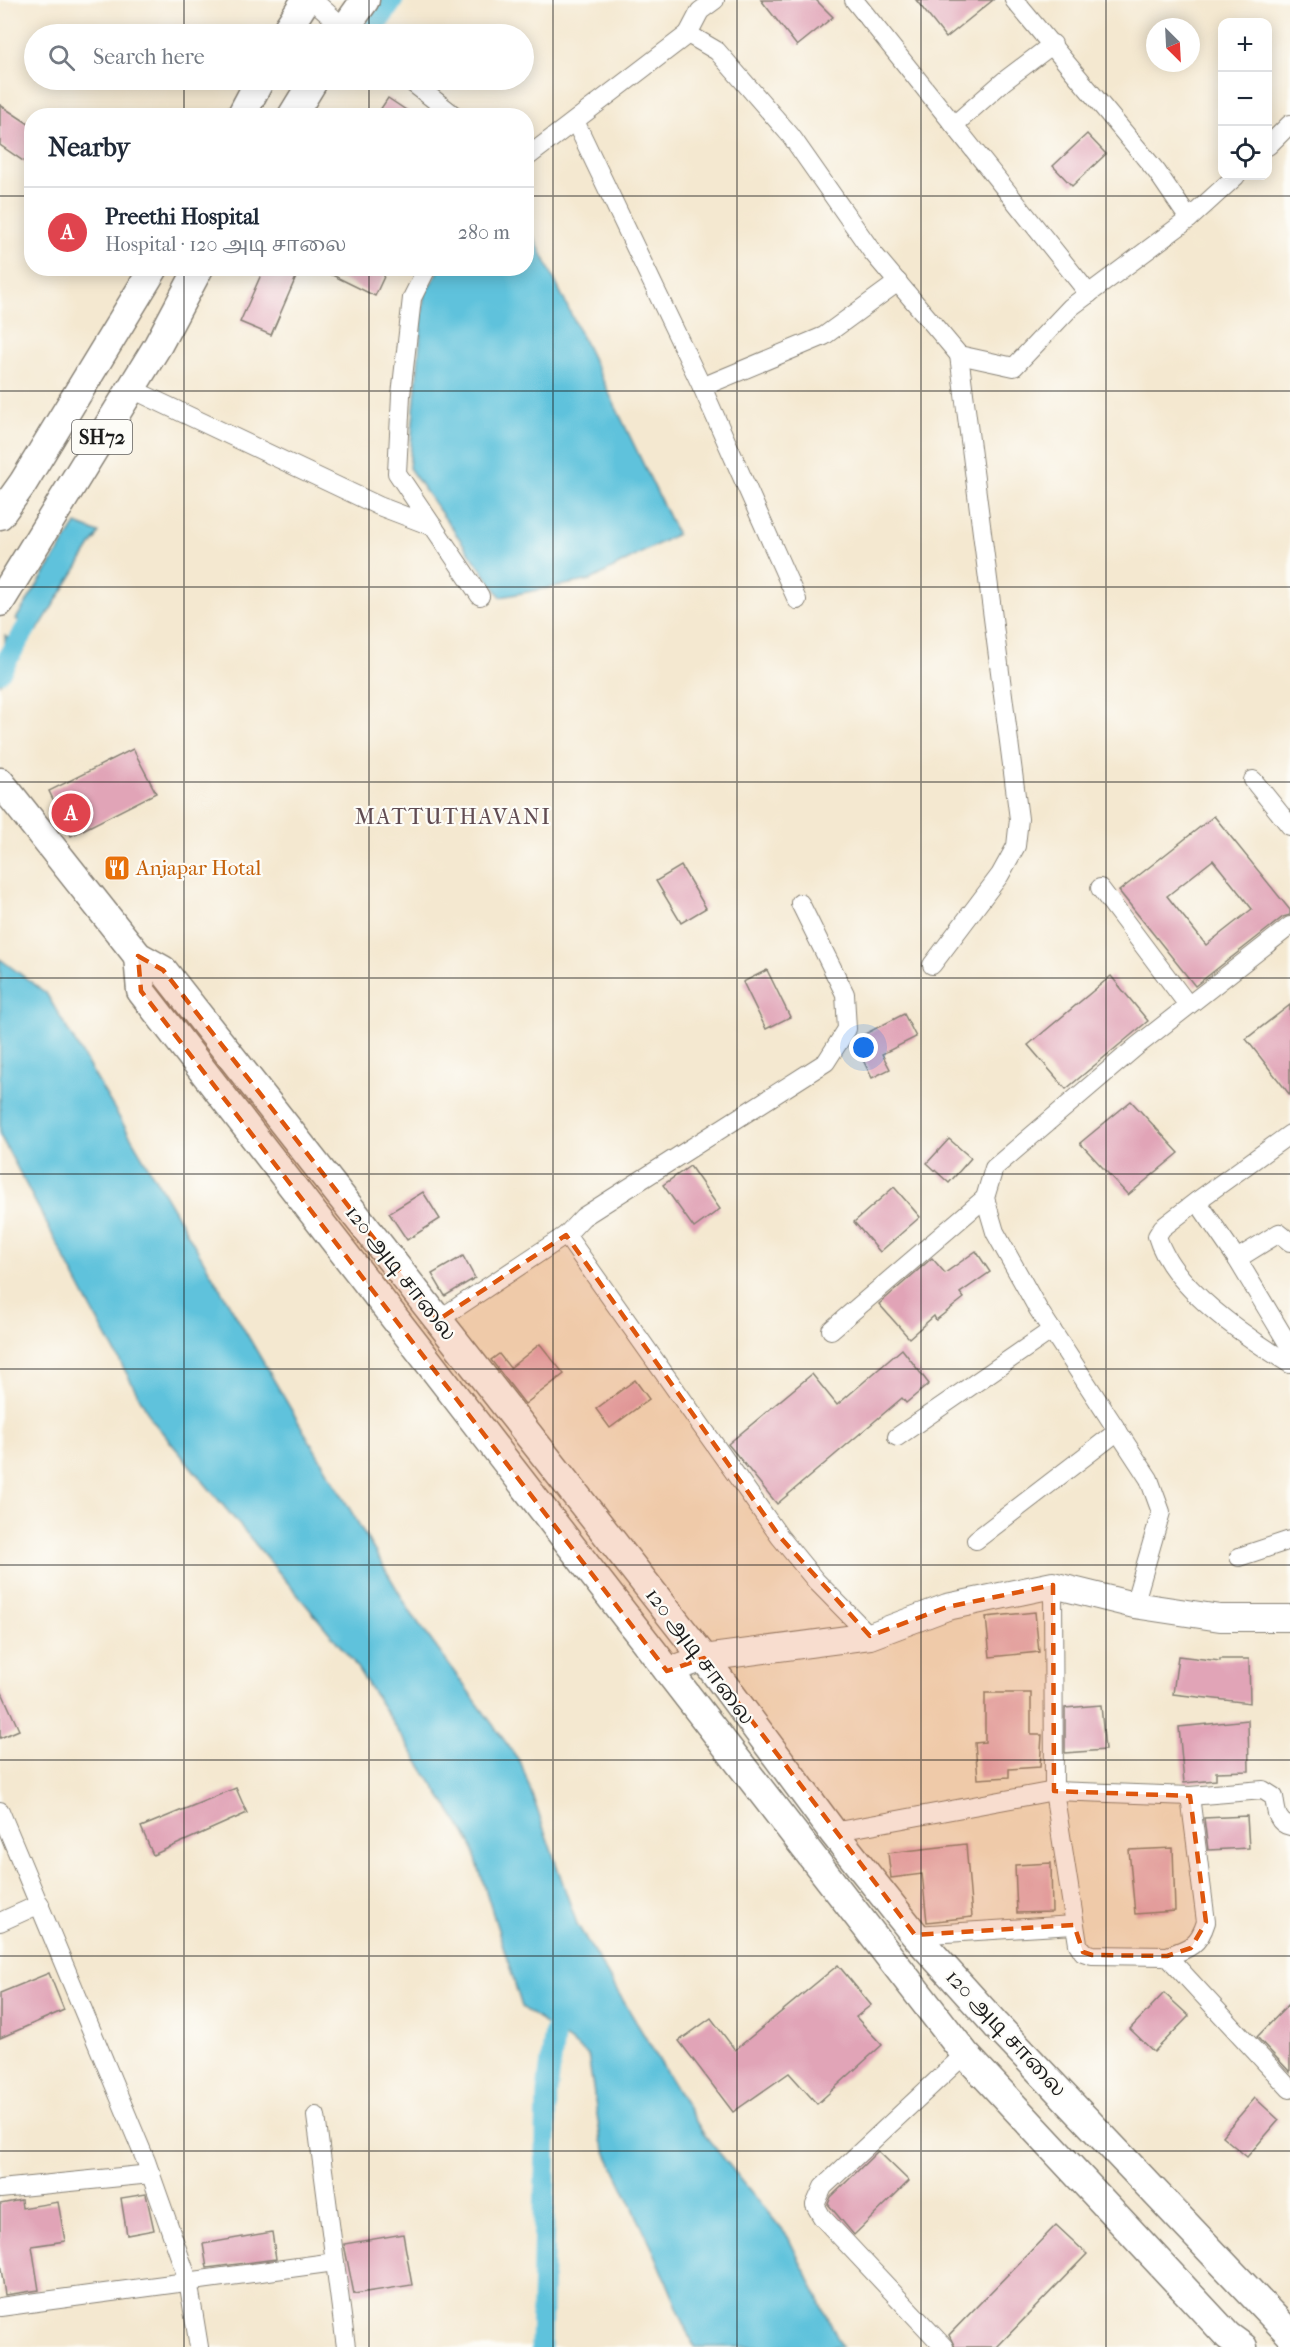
<!DOCTYPE html>
<meta charset="utf-8">
<style>
body{margin:0;font-family:"IM FELL French Canon","Noto Serif Tamil",serif;background:#f2f2f3;color:#1f2937}
.controls{position:absolute;right:18px;top:18px;display:grid;overflow:hidden;border-radius:12px;box-shadow:0 3px 15px #0003}
.controls button{width:54px;height:54px;display:grid;place-items:center;padding:0;border:0;border-bottom:2px solid #e0e1e3;background:#fff;color:#1f2937;font:30px sans-serif}
.compass{position:absolute;left:1146px;top:18px;width:54px;height:54px;border-radius:50%;background:#fff;box-shadow:0 3px 15px #0003;rotate:156deg}
.you{position:absolute;left:864px;top:1048px;width:21px;height:21px;margin:-15px;border:4px solid #fff;border-radius:50%;background:#1a73e8;box-shadow:0 0 0 9px #1a73e833}
.badge{display:grid;place-items:center;width:39px;height:39px;border-radius:50%;background:#111827;color:#fff;font-size:20px;font-weight:700}
.pin{position:absolute;translate:-50% -50%;border:3px solid #fff;box-shadow:0 2px 6px #0006}
.list{margin:0;padding:0;list-style:none}
h2{display:flex;justify-content:space-between;align-items:center;height:78px;margin:0;padding:0 24px;font-size:26px}
h2 small{font-size:20px;font-weight:400;color:#747a83}
.list li{display:grid;grid-template-columns:39px 1fr auto;gap:18px;align-items:center;box-sizing:border-box;height:90px;padding:0 24px;border-top:2px solid #e0e1e3}
.list b{display:block;font-size:22px;white-space:nowrap}
.list p{margin:0;font-size:20px;white-space:nowrap;color:#747a83}
.list em{font-size:20px;font-style:normal;color:#747a83}
.icon{flex:none;width:33px;height:33px;fill:none;stroke:currentColor;stroke-width:2;stroke-linecap:round;stroke-linejoin:round}
.map{position:relative;flex:none;width:1290px;height:2347px;overflow:hidden}
.search{position:absolute;background:#fff;box-shadow:0 3px 15px #0003;left:24px;top:24px;width:510px;height:66px;display:flex;align-items:center;gap:15px;box-sizing:border-box;padding:0 21px;border-radius:33px;color:#747a83;font-size:22px}
.panel{position:absolute;background:#fff;box-shadow:0 3px 15px #0003;left:24px;top:108px;width:510px;height:168px;border-radius:24px}
.map>svg:first-child{display:block}
.water{fill:#5ec2dc;stroke:#3d6f7c;stroke-width:1.5}
.lines{fill:none;stroke-linecap:round;stroke-linejoin:round}
.canal{stroke:#5ec2dc;stroke-width:21}
.building{fill:#e1a4b7;fill-rule:evenodd}
.street-casing{stroke:#888276;stroke-width:20}
.secondary-casing{stroke:#888276;stroke-width:28}
.primary-casing{stroke:#888276;stroke-width:31}
.street{stroke:#fff;stroke-width:18}
.secondary{stroke:#fff;stroke-width:26}
.primary{stroke:#fff;stroke-width:28}
.marked{fill:#de560d;fill-opacity:0.2;stroke:#de560d;stroke-width:4.5;stroke-dasharray:12 8;stroke-linejoin:round}
.grid{fill:none;stroke:#1c1c1c;stroke-width:1.5;stroke-opacity:0.55}
.labels{text-anchor:middle;dominant-baseline:central;stroke-width:4.5;stroke-linejoin:round;paint-order:stroke}
.shield{fill:#fdfcf7;stroke:#605f5e;stroke-width:1.5}
.shield-label{font-size:20px;font-weight:bold;fill:#1c1c1c}
.food-label{font-size:21px;fill:#c56008;stroke:#fdfcf7;text-anchor:start}
.street-label{font-size:21px;fill:#1c1c1c;stroke:#fdfcf7}
.neighbourhood-label{font-size:22px;letter-spacing:1.5px;fill:#614c52;stroke:#fdfcf7}
</style>
<div class="map">
<svg width="1290" height="2347" viewBox="0 0 1290 2347">
<rect width="100%" height="100%" fill="#fdfcf7"/>
<filter id="ink" filterUnits="userSpaceOnUse"><feTurbulence type="fractalNoise" baseFrequency=".0167" numOctaves="2"/><feDisplacementMap in="SourceGraphic" scale="12" xChannelSelector="R" yChannelSelector="G"/><feConvolveMatrix kernelMatrix="1 2 1 2 8 2 1 2 1" color-interpolation-filters="sRGB"/></filter>
<filter id="wash" filterUnits="userSpaceOnUse"><feTurbulence type="fractalNoise" baseFrequency=".008" numOctaves="4" result="noise"/><feDisplacementMap in="SourceGraphic" scale="24" xChannelSelector="R" yChannelSelector="G"/><feGaussianBlur stdDeviation="1.35" result="paint"/><feColorMatrix in="noise" values="0 0 0 0 0 0 0 0 0 0 0 0 0 0 0 0 0 1.4 0 .05"/><feComposite in="paint" operator="in"/></filter>
<g filter="url(#wash)">
<rect width="100%" height="100%" fill="#f4e8d0"/>
<g class="water">
<polygon points="527,223 677,534 591,580 501,597 409,468 424,295 440,269 526,268"/>
<polygon points="76,524 99,533 37,631 16,619"/>
<polygon points="5,636 17,645 21,653 0,683 0,666 6,658"/>
<polygon points="0,959 46,993 411,1613 521,1763 577,1924 703,2133 788,2237 842,2347 694,2347 655,2254 601,2141 588,2055 522,2007 471,1843 352,1660 152,1420 91,1308 0,1135"/>
</g>
<g class="lines">
<g class="canal">
<polyline points="370,34 393,0"/>
<polyline points="0,672 41,603"/>
<polyline points="541,2347 547,2092 555,2031 568,2007"/>
</g>
</g>
<g id="blocks">
<g class="building">
<polygon points="761,0 816,0 833,17 797,46"/>
<polygon points="916,0 993,0 946,38"/>
<polygon points="388,98 415,116 376,116"/>
<polygon points="0,105 32,126 32,167 0,145"/>
<polygon points="1087,134 1106,154 1072,186 1053,166"/>
<polygon points="264,268 300,268 271,335 240,322"/>
<polygon points="318,268 388,268 375,296"/>
<polygon points="133,749 156,793 71,836 49,791"/>
<path d="M1214,816L1290,910V915L1283,917L1195,986L1119,891ZM1213,860L1252,909L1206,945L1167,896Z"/>
<polygon points="681,866 706,908 681,923 656,881"/>
<polygon points="767,970 790,1017 766,1029 743,982"/>
<polygon points="1111,976 1148,1021 1066,1089 1028,1045"/>
<polygon points="1290,1005 1290,1095 1246,1039"/>
<polygon points="904,1014 916,1037 882,1054 890,1069 872,1078 853,1040"/>
<polygon points="1131,1101 1179,1153 1128,1195 1080,1143"/>
<polygon points="949,1139 971,1158 949,1183 927,1163"/>
<polygon points="690,1166 720,1209 694,1228 663,1185"/>
<polygon points="894,1187 920,1217 880,1252 854,1222"/>
<polygon points="423,1192 440,1219 407,1240 389,1213"/>
<polygon points="976,1251 990,1272 960,1293 964,1298 936,1320 934,1316 909,1338 879,1304 932,1258 945,1273"/>
<polygon points="463,1256 475,1278 445,1296 432,1274"/>
<polygon points="540,1344 564,1374 525,1404 491,1360 499,1354 510,1368"/>
<polygon points="902,1349 929,1384 906,1403 902,1398 777,1504 728,1444 812,1374 837,1405"/>
<polygon points="635,1380 649,1399 610,1428 596,1409"/>
<polygon points="1035,1612 1039,1652 990,1657 986,1617"/>
<polygon points="1178,1656 1220,1661 1220,1659 1249,1659 1250,1703 1173,1694"/>
<polygon points="0,1688 19,1730 0,1738"/>
<polygon points="985,1693 1031,1693 1031,1735 1042,1735 1040,1767 1009,1769 1009,1777 978,1779 975,1743 985,1742"/>
<polygon points="1101,1705 1105,1750 1065,1753 1065,1708"/>
<polygon points="1248,1720 1249,1771 1216,1772 1216,1780 1184,1783 1179,1727"/>
<polygon points="236,1788 247,1813 153,1855 141,1827"/>
<polygon points="1247,1816 1249,1848 1208,1850 1204,1818"/>
<polygon points="966,1844 972,1917 927,1922 922,1874 891,1878 888,1853"/>
<polygon points="1173,1848 1175,1911 1135,1914 1129,1850"/>
<polygon points="1051,1863 1052,1912 1017,1913 1015,1865"/>
<polygon points="838,1965 871,2005 856,2017 882,2045 817,2104 789,2073 733,2112 679,2041 711,2018 735,2050"/>
<polygon points="49,1973 64,2010 0,2038 0,1993"/>
<polygon points="1164,1993 1189,2016 1154,2052 1130,2029"/>
<polygon points="1290,2003 1290,2072 1257,2037"/>
<polygon points="1255,2098 1279,2120 1247,2157 1222,2136"/>
<polygon points="878,2151 909,2181 854,2235 828,2204 831,2197"/>
<polygon points="146,2194 154,2230 127,2235 121,2198"/>
<polygon points="21,2200 22,2208 58,2202 65,2241 32,2246 39,2290 5,2295 0,2262 0,2204"/>
<polygon points="1056,2225 1087,2254 997,2347 955,2347 949,2335"/>
<polygon points="272,2232 276,2259 207,2268 203,2244"/>
<polygon points="403,2234 412,2285 354,2294 344,2244"/>
</g>
</g>
</g>
<g filter="url(#ink)">
<use href="#blocks" fill-opacity="0" stroke="#888276" stroke-width="1.5"/>
<g class="lines">
<g class="street-casing">
<g id="street">
<polyline points="313,0 351,34"/>
<polyline points="854,0 1089,294"/>
<polyline points="1014,0 1157,172 1189,219"/>
<polyline points="688,34 700,11 715,0"/>
<polyline points="409,80 455,116"/>
<polyline points="575,121 702,387 797,600"/>
<polyline points="954,125 1004,81 1053,44"/>
<polyline points="1268,146 1290,124"/>
<polyline points="526,158 688,34 717,51 791,136 873,253 959,355 1014,367 1071,307 1189,219 1236,176"/>
<polyline points="427,268 412,298 401,395 397,473 480,596"/>
<polyline points="702,387 824,336 898,282"/>
<polyline points="132,389 379,506 434,527"/>
<polyline points="1253,780 1290,826"/>
<polyline points="1100,888 1188,1005"/>
<polyline points="800,903 845,994 847,1029 826,1062 583,1217 566,1235 780,1537 816,1581 870,1636"/>
<polyline points="932,965 1000,875 1016,846 1019,819 959,355"/>
<polyline points="1290,1134 1197,1201 1237,1259 1290,1347"/>
<path d="M1197,1201L1162,1228L1157,1236C1172,1288 1246,1337 1290,1364"/>
<polyline points="1237,1259 1279,1233 1290,1242"/>
<polyline points="438,1320 566,1235"/>
<polyline points="831,1330 985,1198"/>
<polyline points="897,1437 1052,1330"/>
<polyline points="976,1540 1118,1431"/>
<polyline points="1239,1557 1290,1540"/>
<polyline points="1053,1585 1054,1791 1078,1944 1083,1952 1092,1955 1167,1956 1290,2089"/>
<polyline points="1134,1605 1161,1512 1149,1479 1038,1309 995,1232 985,1198 994,1168 1137,1046 1290,926"/>
<polyline points="0,1811 146,2161 188,2280 199,2347"/>
<path d="M833,1832L1054,1791L1190,1796L1263,1790L1274,1797C1276,1809 1276,1823 1290,1826"/>
<polyline points="0,1922 40,1904"/>
<polyline points="915,1935 1074,1925"/>
<path d="M1167,1956C1189,1949 1199,1945 1206,1922L1190,1796"/>
<polyline points="316,2116 346,2347"/>
<polyline points="0,2189 151,2174"/>
<polyline points="0,2307 335,2262"/>
<polyline points="944,2347 822,2217 815,2205 823,2187 965,2054"/>
</g>
</g>
<g class="secondary-casing">
<polyline id="secondary" points="667,1671 704,1658 870,1636 947,1607 1053,1585 1134,1605 1220,1618 1290,1618"/>
</g>
<g class="primary-casing">
<g id="primary">
<polyline points="284,34 306,0"/>
<polyline points="341,34 365,0"/>
<polyline points="241,116 260,80"/>
<polyline points="292,116 314,80"/>
<polyline points="0,515 23,483 154,268"/>
<polyline points="0,602 158,345 199,268"/>
<polyline points="0,782 138,956 163,970 704,1658 833,1832 915,1935 996,2025 1290,2334"/>
<polyline points="138,956 141,991 965,2054 1228,2336 1243,2347"/>
</g>
</g>
<use href="#street" class="street"/>
<use href="#secondary" class="secondary"/>
<use href="#primary" class="primary"/>
</g>
</g>
<path class="marked" d="M138,956L163,970L438,1320L566,1235L780,1537L870,1636L947,1607L1053,1585L1054,1791L1190,1796L1206,1922L1191,1948L1167,1956L1092,1955L1083,1952L1074,1925L915,1935L704,1658L667,1671L141,991Z"/>
<path class="grid" d="M184,0V34M369,0V34M553,0V2347M737,0V2347M921,0V2347M1106,0V2347M184,80V116M369,80V116M0,196H32M526,196H1290M184,268V2347M369,268V2347M0,391H1290M0,587H1290M0,782H1290M0,978H1290M0,1174H1290M0,1369H1290M0,1565H1290M0,1760H1290M0,1956H1290M0,2151H1290"/>
<defs>
<g id="restaurant-square" transform="scale(1.35)"><rect x="-9" y="-9" width="18" height="18" rx="4" fill="#e8710a" stroke="#fdfcf7"/><path d="M-5-6h1v4h1v-4h1v4h1v-4h1v5L-1.5 .5V6h-2V.5L-5-1ZM5-6V6H3V1.5H1.5Q1.5-4 5-6Z" fill="#fff"/></g>
</defs>
<g fill-rule="evenodd">
<use href="#restaurant-square" x="117" y="868"/>
</g>
<g class="labels">
<rect class="shield" x="72" y="420" width="60" height="34" rx="4.5"/>
<g class="shield-label">
<text x="102" y="437">SH72</text>
</g>
<g class="food-label">
<text x="136" y="868">Anjapar Hotal</text>
</g>
<g class="street-label">
<text transform="translate(401 1273) rotate(52)">120 அடி சாலை</text>
<text transform="translate(700 1656) rotate(53)">120 அடி சாலை</text>
<text transform="translate(1006 2033) rotate(47)">120 அடி சாலை</text>
</g>
<g class="neighbourhood-label">
<text x="453" y="817">MATTUTHAVANI</text>
</g>
</g>
</svg>
<div class="controls">
<button>+</button>
<button>−</button>
<button><svg class="icon" aria-label="locate" viewBox="0 0 24 24"><circle cx="12" cy="12" r="6"/><path d="M12 2v4M12 18v4M2 12h4M18 12h4"/></svg></button>
</div>
<svg class="compass" viewBox="-18 -18 36 36"><path d="M0-13l5 13h-10z" fill="#e53935"/><path d="M0 13l5-13h-10z" fill="#747a83"/></svg>
<div class="you"></div>
<div class="pin badge" style="left:71px;top:813px;background:#e0444e">A</div>
<div class="search"><svg class="icon" aria-label="search" viewBox="0 0 24 24"><circle cx="10" cy="10" r="6"/><path d="M15 15l6 6"/></svg>Search here</div>
<section class="panel">
<h2>Nearby<small></small></h2>
<ul class="list">
<li><span class="badge" style="background:#e0444e">A</span><div><b>Preethi Hospital</b><p>Hospital · 120 அடி சாலை</p></div><em>280 m</em></li>
</ul>
</section>
</div>
